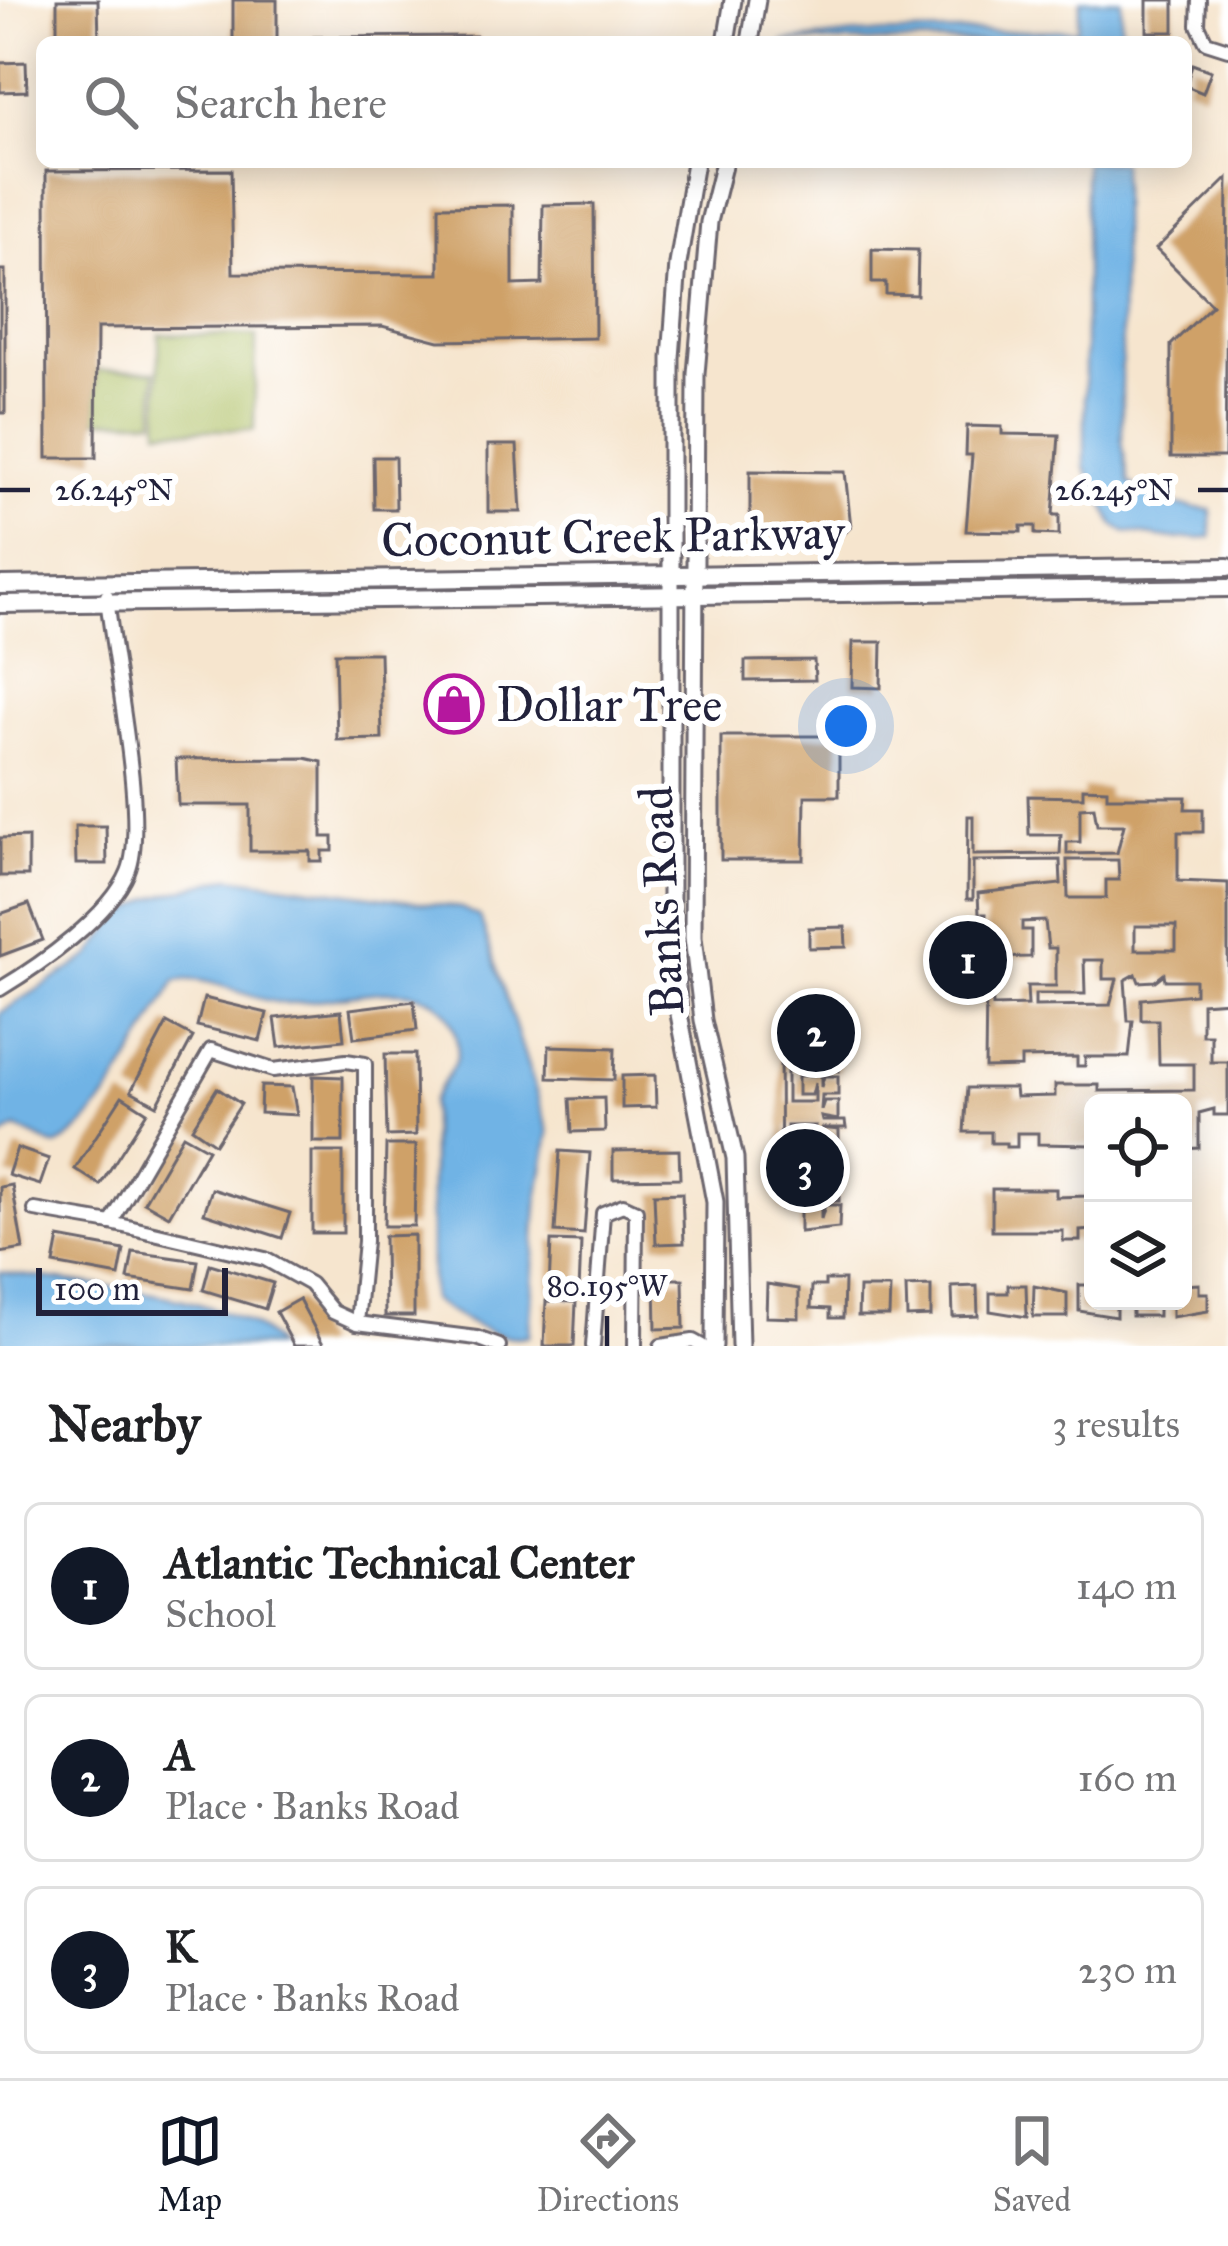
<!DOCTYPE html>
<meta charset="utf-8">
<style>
body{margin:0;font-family:"IM FELL Great Primer",serif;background:#f6f6f6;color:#202124}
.controls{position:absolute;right:36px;bottom:36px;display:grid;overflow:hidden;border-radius:18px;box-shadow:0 6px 30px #0003}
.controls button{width:108px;height:108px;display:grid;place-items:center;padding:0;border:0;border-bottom:3px solid #e0e0e0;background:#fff;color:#202124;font:60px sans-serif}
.scale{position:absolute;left:36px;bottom:30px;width:192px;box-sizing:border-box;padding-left:12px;border:6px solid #22223b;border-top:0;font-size:33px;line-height:42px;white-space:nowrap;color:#22223b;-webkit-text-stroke:9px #fff;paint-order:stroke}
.you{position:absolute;left:846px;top:726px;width:42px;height:42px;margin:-30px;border:9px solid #fff;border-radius:50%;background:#1a73e8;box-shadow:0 0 0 18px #1a73e833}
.badge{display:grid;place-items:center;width:78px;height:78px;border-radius:50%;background:#111827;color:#fff;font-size:39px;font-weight:700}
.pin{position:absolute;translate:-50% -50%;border:6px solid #fff;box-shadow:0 3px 12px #0006}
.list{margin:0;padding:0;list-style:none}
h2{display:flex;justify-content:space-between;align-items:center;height:156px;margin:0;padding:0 48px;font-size:51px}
h2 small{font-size:39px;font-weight:400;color:#757577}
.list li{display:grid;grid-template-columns:78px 1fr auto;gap:36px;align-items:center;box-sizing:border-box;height:168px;margin:0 24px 24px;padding:0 24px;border:3px solid #e0e0e0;border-radius:18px}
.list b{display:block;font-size:45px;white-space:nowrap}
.list p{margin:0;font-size:39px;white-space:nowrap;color:#757577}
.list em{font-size:39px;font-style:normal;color:#757577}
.icon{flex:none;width:66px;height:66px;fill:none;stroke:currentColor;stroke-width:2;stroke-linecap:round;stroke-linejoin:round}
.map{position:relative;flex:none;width:1228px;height:1346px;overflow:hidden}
.search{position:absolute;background:#fff;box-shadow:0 6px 30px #0003;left:36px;right:36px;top:36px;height:132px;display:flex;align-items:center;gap:30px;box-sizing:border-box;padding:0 42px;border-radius:18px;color:#757577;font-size:45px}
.sheet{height:732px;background:#fff}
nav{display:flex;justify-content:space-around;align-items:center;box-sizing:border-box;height:168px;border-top:3px solid #e0e0e0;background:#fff;font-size:33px;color:#757577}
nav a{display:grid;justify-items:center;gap:6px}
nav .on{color:#111827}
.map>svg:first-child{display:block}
.green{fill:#adbf62;stroke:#68704e;stroke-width:3}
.water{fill:#70b3e5;stroke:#496a90;stroke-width:3}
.building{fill:#cfa167;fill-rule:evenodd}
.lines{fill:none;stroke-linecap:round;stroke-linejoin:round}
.minor-casing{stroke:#6c666e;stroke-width:18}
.tertiary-casing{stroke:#6c666e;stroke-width:21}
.secondary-casing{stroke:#6c666e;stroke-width:22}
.minor{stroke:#fff;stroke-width:12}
.tertiary{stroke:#fff;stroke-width:15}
.secondary{stroke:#fff;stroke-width:16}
.ticks{fill:none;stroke:#22223b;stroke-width:4.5}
.labels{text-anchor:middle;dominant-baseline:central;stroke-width:12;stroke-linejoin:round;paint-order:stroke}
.street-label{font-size:48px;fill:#22223b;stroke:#fff}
.poi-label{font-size:48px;fill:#22223b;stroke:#fff;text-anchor:start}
.ticks-label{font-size:30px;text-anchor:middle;fill:#22223b;stroke:#fff;stroke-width:12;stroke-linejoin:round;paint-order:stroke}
</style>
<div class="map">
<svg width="1228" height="1346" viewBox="0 0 1228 1346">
<rect width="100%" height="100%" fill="#fff"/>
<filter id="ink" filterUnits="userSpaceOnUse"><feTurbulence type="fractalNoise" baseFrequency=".00833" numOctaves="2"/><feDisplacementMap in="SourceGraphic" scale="24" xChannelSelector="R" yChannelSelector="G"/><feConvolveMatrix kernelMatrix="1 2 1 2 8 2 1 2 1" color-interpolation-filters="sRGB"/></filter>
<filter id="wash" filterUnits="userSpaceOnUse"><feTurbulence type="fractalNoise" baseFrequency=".004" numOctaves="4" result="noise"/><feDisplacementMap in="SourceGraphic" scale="48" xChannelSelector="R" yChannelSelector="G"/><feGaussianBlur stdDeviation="2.7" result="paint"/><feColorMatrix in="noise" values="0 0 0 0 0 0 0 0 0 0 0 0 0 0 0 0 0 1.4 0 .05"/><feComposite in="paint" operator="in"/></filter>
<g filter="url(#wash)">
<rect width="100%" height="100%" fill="#f6e5ce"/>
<g class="green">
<polygon points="159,334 256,336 254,430 159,430"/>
<polygon points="97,370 155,371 155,420 96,420"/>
</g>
<g class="water">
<polygon points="1081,0 1121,0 1121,42 782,42 858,34 1077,30"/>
<polygon points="1085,162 1121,162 1122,441 1129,483 1162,503 1211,510 1211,537 1174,539 1125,532 1114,525 1085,467"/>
<path d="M230,877L461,908L480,917L549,1132L537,1206L529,1335C501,1345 455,1316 431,1300V1104C437,1088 453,1072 457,1056C459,1043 455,1032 450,1020C429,968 327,1005 285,1003C247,1001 214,974 176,981C147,1026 104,1126 55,1146L16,1128L0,1139V1013L91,956L118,918L152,898Z"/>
<path d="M0,1272C63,1283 241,1292 276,1346H0Z"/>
</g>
<g id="blocks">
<g class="building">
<polygon points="57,0 98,0 99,42 57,42"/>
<rect x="233" y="0" width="44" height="42"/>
<rect x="1147" y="0" width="27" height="32"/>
<polygon points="477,36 478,42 314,42 314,37"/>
<polygon points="26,62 27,91 0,92 0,63"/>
<polygon points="1192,64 1211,71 1203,93 1186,86"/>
<polygon points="231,170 233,273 439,274 439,206 513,205 513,285 542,284 543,205 594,204 595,338 439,341 382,326 97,328 96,458 47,458 46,171"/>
<polygon points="1228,178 1225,457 1171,457 1171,345 1212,305 1156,249"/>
<polygon points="872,249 918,250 917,295 886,294 886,283 872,283"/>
<rect x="0" y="270" width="5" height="143"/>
<polygon points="967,426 1002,427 1002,434 1059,435 1053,515 1059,515 1059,535 1035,534 1035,526 1021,526 1021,532 966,531 972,455 966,455"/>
<polygon points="488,445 517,445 521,512 488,512"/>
<polygon points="373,457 395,457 396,509 374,509"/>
<polygon points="750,471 845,472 851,527 845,533 750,532"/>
<polygon points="853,642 882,642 881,688 852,687"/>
<polygon points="335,653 380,653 382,739 337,740"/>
<polygon points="814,660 815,680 745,681 745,661"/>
<polygon points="721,736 839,736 839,796 805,796 804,860 721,860"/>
<polygon points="305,758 322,762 322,837 333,837 333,851 322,851 322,861 310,861 310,851 250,851 250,805 178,805 176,759"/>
<path d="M1083,788L1107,789V797H1186L1185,809H1203V832H1178V881L1228,883V1001L1202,1003V1035H1211V1062H1228V1115H1214V1109L1199,1113V1148L1183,1149V1103H1155V1097L1093,1103V1145L1038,1144V1133H1017V1147H1006V1143H991V1132H964L967,1088H1015L1016,1097L1055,1096V1085H1099V1091L1194,1090V1064H1159L1158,1020H1141V999L1195,994V980H1165L1164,974L1155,981L1139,982L1136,974L1125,980L1128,1021H1133L1129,1057H1085V1066H1077V1057L1021,1058V1067L985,1068L986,989H992L993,1006L1028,1005L1027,986H1056V948H1048L1045,921L1022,922V930H1031V957L985,958L986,914H979L978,893L1061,884L1060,860L973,861V899H967L968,816H973V855L1060,854L1061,835H1029L1028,796L1083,797ZM1094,807L1097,825H1124L1117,853L1067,854V842H1080V808ZM1067,860H1118L1119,880H1106V898H1068ZM1135,926H1176V950H1135ZM1084,960H1103V979H1117L1110,1005L1035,1006V994H1085Z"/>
<polygon points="75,826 106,826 107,864 76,864"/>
<polygon points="28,837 28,876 0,876 0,838"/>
<polygon points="29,904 43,940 0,956 0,914"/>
<polygon points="845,927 846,947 809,948 809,928"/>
<polygon points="204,998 267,1013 260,1041 197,1026"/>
<polygon points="414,1001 417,1030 354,1038 350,1009"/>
<polygon points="341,1011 344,1040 279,1047 275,1018"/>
<polygon points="167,1023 193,1037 157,1105 131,1091"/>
<path d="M789,1026H843V1041H826V1048H821V1060L824,1052H839V1071L821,1068V1087L824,1076H838V1095H822L821,1110L824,1101H838V1120L821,1117L822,1121H845L846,1128H821L839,1130V1149L824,1153L821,1138V1167L824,1157H839V1176L821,1174V1194L825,1182H839V1201H821V1219L825,1205H840L839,1228L800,1232V1209H781L780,1041H789ZM787,1048H815L798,1051L797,1070H812L815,1061V1075L798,1076V1095H812L815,1083V1102H787ZM787,1126H815V1131H797V1153H812L814,1138L815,1203L787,1202Z"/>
<polygon points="549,1046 615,1048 614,1080 548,1078"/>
<polygon points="385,1054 415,1054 416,1135 387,1136"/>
<polygon points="655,1075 656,1107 622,1108 622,1076"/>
<polygon points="313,1076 343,1077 343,1142 313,1142"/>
<polygon points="261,1086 292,1087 297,1115 260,1113"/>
<polygon points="217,1088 241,1104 215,1144 192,1128"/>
<polygon points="122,1096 147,1112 100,1185 75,1169"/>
<polygon points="604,1098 605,1131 572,1132 570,1099"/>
<polygon points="183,1135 208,1149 169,1216 144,1202"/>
<polygon points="386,1145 416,1145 414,1226 384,1226"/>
<polygon points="17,1148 49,1159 40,1185 8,1175"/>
<polygon points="679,1150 680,1178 613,1179 613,1151"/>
<polygon points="560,1151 590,1153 584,1234 555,1232"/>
<rect x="312" y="1152" width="31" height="81"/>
<polygon points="12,1185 23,1249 0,1253 0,1187"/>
<polygon points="212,1189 290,1213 282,1238 204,1213"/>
<polygon points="992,1189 1056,1189 1056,1197 1088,1196 1093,1189 1093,1230 1080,1231 1080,1241 1063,1241 1063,1231 992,1231"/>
<polygon points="682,1193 684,1243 656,1244 654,1194"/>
<polygon points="414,1235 414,1316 385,1316 384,1236"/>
<polygon points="59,1238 124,1250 119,1276 54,1264"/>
<polygon points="551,1241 581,1242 579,1292 549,1291"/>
<polygon points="133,1252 198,1261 193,1289 128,1279"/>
<polygon points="210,1264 273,1283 265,1309 203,1290"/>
<polygon points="655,1279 683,1279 684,1328 656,1329"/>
<polygon points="825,1280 844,1280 843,1318 830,1318 830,1309 811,1308 812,1286 825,1286"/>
<polygon points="767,1284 799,1289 799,1318 766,1317"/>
<polygon points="1199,1284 1199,1293 1208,1293 1208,1311 1172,1317 1172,1301 1183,1301 1183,1285"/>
<polygon points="1008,1285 1026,1285 1027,1317 990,1311 990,1293 1008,1293"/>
<polygon points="1079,1285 1093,1285 1093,1301 1116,1301 1116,1317 1079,1311"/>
<polygon points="931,1286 931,1316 907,1317 906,1287"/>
<polygon points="977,1286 978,1316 953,1317 952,1287"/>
<polygon points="1034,1286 1067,1293 1067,1317 1033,1317"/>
<polygon points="859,1288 890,1288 889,1316 858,1316"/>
<polygon points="299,1299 324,1346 294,1346 276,1312"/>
<polygon points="546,1301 576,1302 574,1346 544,1346"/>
<rect x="1132" y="1301" width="26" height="15"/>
</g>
</g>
</g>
<g filter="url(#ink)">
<use href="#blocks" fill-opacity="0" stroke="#6c666e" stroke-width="3"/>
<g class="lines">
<g class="minor-casing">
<g id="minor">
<polyline points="1199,0 1198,25 1206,42 1228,49"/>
<path d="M0,989C40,965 110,916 128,872C149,823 112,657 107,596"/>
<polyline points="35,1210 111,1223 211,1050 273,1070 346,1061 365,1064 365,1241 357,1323"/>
<polyline points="111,1223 265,1259 310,1284 333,1312 357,1323 477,1338 499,1346"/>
<polyline points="593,1346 603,1213 623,1205 636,1211 635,1346"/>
<polyline points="661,1346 693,1341 702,1346"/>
</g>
</g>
<g class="tertiary-casing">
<g id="tertiary">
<polyline points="726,42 733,0"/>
<polyline points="750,42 757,0"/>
<polyline points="695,162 678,264 671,358 671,906 679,1014 715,1202 714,1346"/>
<polyline points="724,162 709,222 696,374 693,937 703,1020 735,1158 740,1346"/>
</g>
</g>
<g class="secondary-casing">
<g id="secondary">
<polyline points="0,585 1228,567"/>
<polyline points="0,604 1228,588"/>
</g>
</g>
<use href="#minor" class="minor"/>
<use href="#tertiary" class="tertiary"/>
<use href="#secondary" class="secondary"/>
</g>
</g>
<path class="ticks" d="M0,490H30M1198,490H1228M607,1316V1346"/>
<defs>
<g id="shop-ring" transform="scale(3)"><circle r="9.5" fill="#fff" stroke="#b5179e" stroke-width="1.5"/><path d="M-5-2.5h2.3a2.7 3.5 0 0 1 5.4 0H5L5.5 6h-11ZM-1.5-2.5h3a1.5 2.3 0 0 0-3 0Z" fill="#b5179e"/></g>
</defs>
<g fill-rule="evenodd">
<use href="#shop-ring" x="454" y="704"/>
</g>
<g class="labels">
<g class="street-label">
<text transform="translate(613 536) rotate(-1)">Coconut Creek Parkway</text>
<text transform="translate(661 901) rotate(-93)">Banks Road</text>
</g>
<g class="poi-label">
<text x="496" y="704">Dollar Tree</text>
</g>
</g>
<g class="ticks-label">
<text x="114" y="500">26.245°N</text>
<text x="1114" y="500">26.245°N</text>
<text x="607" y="1296">80.195°W</text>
</g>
</svg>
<div class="controls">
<button><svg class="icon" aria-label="locate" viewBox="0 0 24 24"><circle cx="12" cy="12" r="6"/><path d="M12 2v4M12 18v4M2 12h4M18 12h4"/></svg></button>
<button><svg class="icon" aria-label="layers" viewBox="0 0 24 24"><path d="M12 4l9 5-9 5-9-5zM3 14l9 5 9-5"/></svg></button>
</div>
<div class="scale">100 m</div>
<div class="you"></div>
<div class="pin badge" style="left:968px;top:960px">1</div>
<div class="pin badge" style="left:816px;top:1033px">2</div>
<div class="pin badge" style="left:805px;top:1168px">3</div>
<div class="search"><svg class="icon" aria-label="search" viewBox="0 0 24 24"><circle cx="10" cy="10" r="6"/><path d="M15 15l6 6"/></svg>Search here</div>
</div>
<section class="sheet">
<h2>Nearby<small>3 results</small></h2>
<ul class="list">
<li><span class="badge">1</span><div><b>Atlantic Technical Center</b><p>School</p></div><em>140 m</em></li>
<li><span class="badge">2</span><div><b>A</b><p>Place · Banks Road</p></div><em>160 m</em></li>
<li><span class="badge">3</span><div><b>K</b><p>Place · Banks Road</p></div><em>230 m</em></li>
</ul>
</section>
<nav>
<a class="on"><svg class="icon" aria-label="map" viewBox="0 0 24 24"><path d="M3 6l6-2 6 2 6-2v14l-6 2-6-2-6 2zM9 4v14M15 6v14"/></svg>Map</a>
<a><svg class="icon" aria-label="directions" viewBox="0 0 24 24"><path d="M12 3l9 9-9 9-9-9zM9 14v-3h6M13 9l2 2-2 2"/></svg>Directions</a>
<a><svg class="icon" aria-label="saved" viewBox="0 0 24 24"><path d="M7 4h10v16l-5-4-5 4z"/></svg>Saved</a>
</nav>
